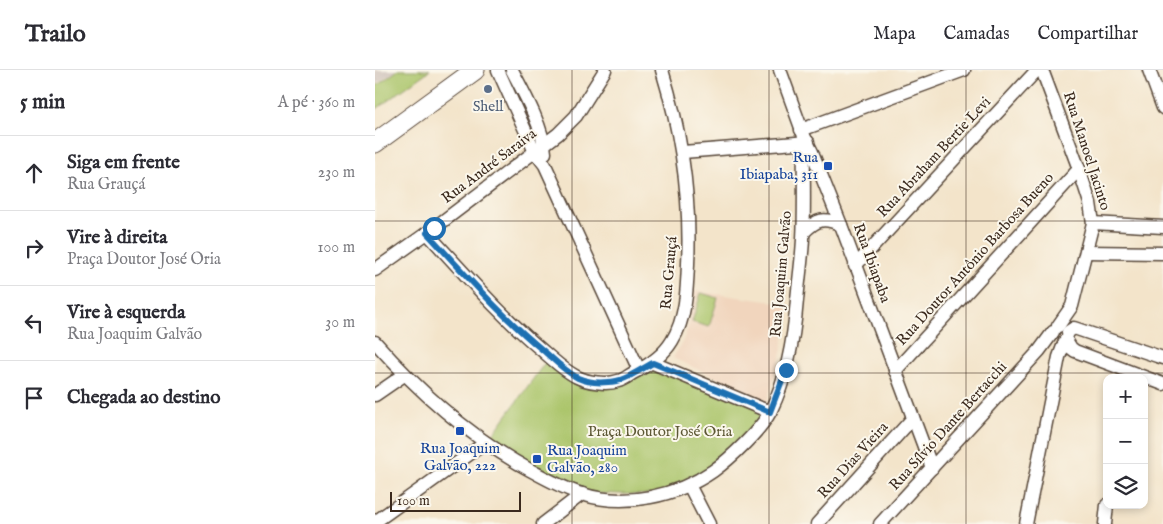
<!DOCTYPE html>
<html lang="pt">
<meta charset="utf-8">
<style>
body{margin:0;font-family:"IM FELL English",serif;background:#f7f7f7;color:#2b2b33}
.controls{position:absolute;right:15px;bottom:15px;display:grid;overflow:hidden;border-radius:10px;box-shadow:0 2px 8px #0003}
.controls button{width:45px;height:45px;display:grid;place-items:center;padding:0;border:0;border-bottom:1px solid #e1e1e2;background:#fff;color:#2b2b33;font:25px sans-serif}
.scale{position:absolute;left:15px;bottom:12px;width:131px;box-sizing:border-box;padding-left:5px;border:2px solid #3b2a1e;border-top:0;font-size:14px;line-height:18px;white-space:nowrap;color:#3b2a1e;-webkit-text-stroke:4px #fbf7ec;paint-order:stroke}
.stop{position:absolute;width:15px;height:15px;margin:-11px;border:4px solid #1f6fb2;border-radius:50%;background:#fff}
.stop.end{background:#1f6fb2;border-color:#fff;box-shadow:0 1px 5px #0008}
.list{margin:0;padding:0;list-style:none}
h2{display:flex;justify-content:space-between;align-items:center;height:65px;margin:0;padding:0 20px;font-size:21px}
h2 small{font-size:16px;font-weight:400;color:#7c7c81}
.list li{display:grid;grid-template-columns:32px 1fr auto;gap:15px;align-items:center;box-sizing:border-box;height:75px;padding:0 20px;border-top:1px solid #e1e1e2}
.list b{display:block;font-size:19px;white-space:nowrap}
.list p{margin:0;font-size:16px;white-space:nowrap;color:#7c7c81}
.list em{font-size:16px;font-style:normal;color:#7c7c81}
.icon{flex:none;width:28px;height:28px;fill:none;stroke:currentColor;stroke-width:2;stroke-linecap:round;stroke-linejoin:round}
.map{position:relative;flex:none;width:788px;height:454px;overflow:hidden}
header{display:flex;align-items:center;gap:30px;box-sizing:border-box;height:70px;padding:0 25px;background:#fff;border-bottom:1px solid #e1e1e2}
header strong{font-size:24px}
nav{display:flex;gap:28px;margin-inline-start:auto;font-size:18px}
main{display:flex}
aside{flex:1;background:#fff}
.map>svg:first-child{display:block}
.built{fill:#f1d5bd}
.industrial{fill:#cec1ba}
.green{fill:#abc56b;stroke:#737844}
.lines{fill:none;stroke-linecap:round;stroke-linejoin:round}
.minor-casing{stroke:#574638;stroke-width:15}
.highway-casing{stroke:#574638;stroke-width:21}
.minor{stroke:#fff;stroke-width:12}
.highway{stroke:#fff;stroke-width:19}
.route{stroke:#1f6fb2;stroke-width:6}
.grid{fill:none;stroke:#3b2a1e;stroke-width:1;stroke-opacity:0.55}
.service-dot{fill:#5c6f8a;stroke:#fbf7ec;stroke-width:2}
.transit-dot{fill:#1a4fb4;stroke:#fbf7ec;stroke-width:2}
.labels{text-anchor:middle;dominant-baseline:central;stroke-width:4;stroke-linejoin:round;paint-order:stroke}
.service-label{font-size:15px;fill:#4e5e75;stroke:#fbf7ec}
.street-label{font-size:15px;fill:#3b2a1e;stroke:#fbf7ec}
.transit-label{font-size:15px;fill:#164399;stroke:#fbf7ec;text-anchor:end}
.park-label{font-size:15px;fill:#5d5835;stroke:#fbf7ec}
</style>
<header>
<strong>Trailo</strong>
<nav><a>Mapa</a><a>Camadas</a><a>Compartilhar</a></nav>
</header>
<main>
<aside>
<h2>5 min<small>A pé · 360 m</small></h2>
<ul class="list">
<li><svg class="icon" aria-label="ahead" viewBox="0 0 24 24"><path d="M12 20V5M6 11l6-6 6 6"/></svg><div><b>Siga em frente</b><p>Rua Grauçá</p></div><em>230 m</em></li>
<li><svg class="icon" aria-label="right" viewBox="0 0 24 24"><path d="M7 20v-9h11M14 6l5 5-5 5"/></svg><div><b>Vire à direita</b><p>Praça Doutor José Oria</p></div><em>100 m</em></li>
<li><svg class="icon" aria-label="left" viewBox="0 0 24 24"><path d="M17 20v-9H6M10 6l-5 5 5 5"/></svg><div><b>Vire à esquerda</b><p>Rua Joaquim Galvão</p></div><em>30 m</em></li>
<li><svg class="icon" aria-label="arrive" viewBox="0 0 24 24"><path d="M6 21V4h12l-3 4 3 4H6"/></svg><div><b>Chegada ao destino</b></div></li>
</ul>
</aside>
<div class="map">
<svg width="788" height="454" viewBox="0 0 788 454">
<rect width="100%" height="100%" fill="#fbf7ec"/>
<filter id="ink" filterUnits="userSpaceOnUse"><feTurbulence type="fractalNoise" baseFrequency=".02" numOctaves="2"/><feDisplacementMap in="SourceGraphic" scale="10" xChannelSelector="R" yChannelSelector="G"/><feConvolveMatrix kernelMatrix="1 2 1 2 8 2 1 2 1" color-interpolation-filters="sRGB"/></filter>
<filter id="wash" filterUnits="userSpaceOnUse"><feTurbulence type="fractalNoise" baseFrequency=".0096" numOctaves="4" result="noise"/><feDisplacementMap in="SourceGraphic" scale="20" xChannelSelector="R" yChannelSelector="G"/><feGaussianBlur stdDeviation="1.12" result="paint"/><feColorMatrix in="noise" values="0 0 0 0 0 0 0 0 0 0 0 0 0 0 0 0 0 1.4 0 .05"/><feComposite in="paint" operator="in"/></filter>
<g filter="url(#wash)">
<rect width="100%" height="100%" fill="#f3e4ca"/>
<polygon class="built" points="319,221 415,234 404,293 392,331 298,288 308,271 314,254"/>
<polygon class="industrial" points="0,0 22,0 0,15"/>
<g class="green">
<polygon points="23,0 55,0 0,40 0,17"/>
<polygon points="326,223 343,228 334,257 317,252"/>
<polygon points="174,287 185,297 233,314 278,293 395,342 347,393 284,425 208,423 113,371"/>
</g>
</g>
<g filter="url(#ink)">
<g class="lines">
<g class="minor-casing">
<g id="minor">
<polyline points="123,0 160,82 170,95 264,300"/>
<path d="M137,0C149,23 168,57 170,83"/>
<polyline points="405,0 429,66 437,82 466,155 557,398"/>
<polyline points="667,0 704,99 715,133 718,153 697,236 683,256"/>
<polyline points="774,0 788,38"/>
<polyline points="426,60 589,0"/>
<polyline points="308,82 433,72"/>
<polyline points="718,153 788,157"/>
<path d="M429,162C442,149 449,147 466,155"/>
<path d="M52,163C90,204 126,246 169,282C179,291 190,301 202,307C212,312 232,315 243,311C249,310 254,305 260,302C274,295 288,286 297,271C311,248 312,220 313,194C316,127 307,65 287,0"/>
<polyline points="711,182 788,183"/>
<polyline points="480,196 662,0"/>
<polyline points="0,200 59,158 183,64 201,46 230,0"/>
<polyline points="693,262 699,258 788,288"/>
<polyline points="691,270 696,278 700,281 788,314"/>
<path d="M0,272C45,323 95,367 155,400C172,409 189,419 207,424C250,438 302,426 338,401C355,389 387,359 396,340C413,306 419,267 422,230C424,209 427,189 428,169C430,134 428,100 429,66"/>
<polyline points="278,293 395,342"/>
<polyline points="520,301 704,99"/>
<polyline points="0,325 29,305"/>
<polyline points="314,415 334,454"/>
<polyline points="0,452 110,373"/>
<polyline points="168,454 207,424"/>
<polyline points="442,454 538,348"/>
<polyline points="505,454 664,281 678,262"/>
<polyline points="651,454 684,287 690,271"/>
<polyline points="730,454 732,435"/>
</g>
</g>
<g class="highway-casing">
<polyline id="highway" points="0,73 100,0"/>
</g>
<use href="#minor" class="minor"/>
<use href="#highway" class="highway"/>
</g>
</g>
<g class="lines" filter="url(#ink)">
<path class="route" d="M59,158L52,163C90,204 127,247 170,282C180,291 191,302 203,308C212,312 223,313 233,312C249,312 264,300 278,293L395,342L411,300"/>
</g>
<path class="grid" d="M197,0V454M394,0V454M591,0V454M0,151H788M0,303H788"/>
<circle class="service-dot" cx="113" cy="19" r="5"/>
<g class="transit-dot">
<rect x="448" y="91" width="10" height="10" rx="2.5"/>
<rect x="80" y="356" width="10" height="10" rx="2.5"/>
<rect x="157" y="384" width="10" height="10" rx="2.5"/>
</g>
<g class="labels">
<g class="service-label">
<text x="113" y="36">Shell</text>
</g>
<g class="street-label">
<text transform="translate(712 81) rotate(72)">Rua Manoel Jacinto</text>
<text transform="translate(559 87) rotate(-47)">Rua Abraham Bertie Levi</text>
<text transform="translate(114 96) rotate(-37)">Rua André Saraiva</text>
<text transform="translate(600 189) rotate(-48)">Rua Doutor Antônio Barbosa Bueno</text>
<text transform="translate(497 193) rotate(70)">Rua Ibiapaba</text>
<text transform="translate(294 203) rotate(-85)">Rua Grauçá</text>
<text transform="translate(406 204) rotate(-85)">Rua Joaquim Galvão</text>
<text transform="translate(573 356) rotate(-48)">Rua Sílvio Dante Bertacchi</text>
<text transform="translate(478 390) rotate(-48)">Rua Dias Vieira</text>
</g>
<g class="transit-label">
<text x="443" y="87">Rua<tspan x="443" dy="17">Ibiapaba, 311</tspan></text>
<text x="85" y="378" text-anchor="middle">Rua Joaquim<tspan x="85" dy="17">Galvão, 222</tspan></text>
<text x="172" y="380" text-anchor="start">Rua Joaquim<tspan x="172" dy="17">Galvão, 280</tspan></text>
</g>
<g class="park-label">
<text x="285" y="361">Praça Doutor José Oria</text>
</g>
</g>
</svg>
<div class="controls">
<button>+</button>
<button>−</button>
<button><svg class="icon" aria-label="layers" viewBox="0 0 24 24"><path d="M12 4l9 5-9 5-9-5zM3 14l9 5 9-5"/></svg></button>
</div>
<div class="scale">100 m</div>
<div class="stop" style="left:59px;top:158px"></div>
<div class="stop end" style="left:411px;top:300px"></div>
</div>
</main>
